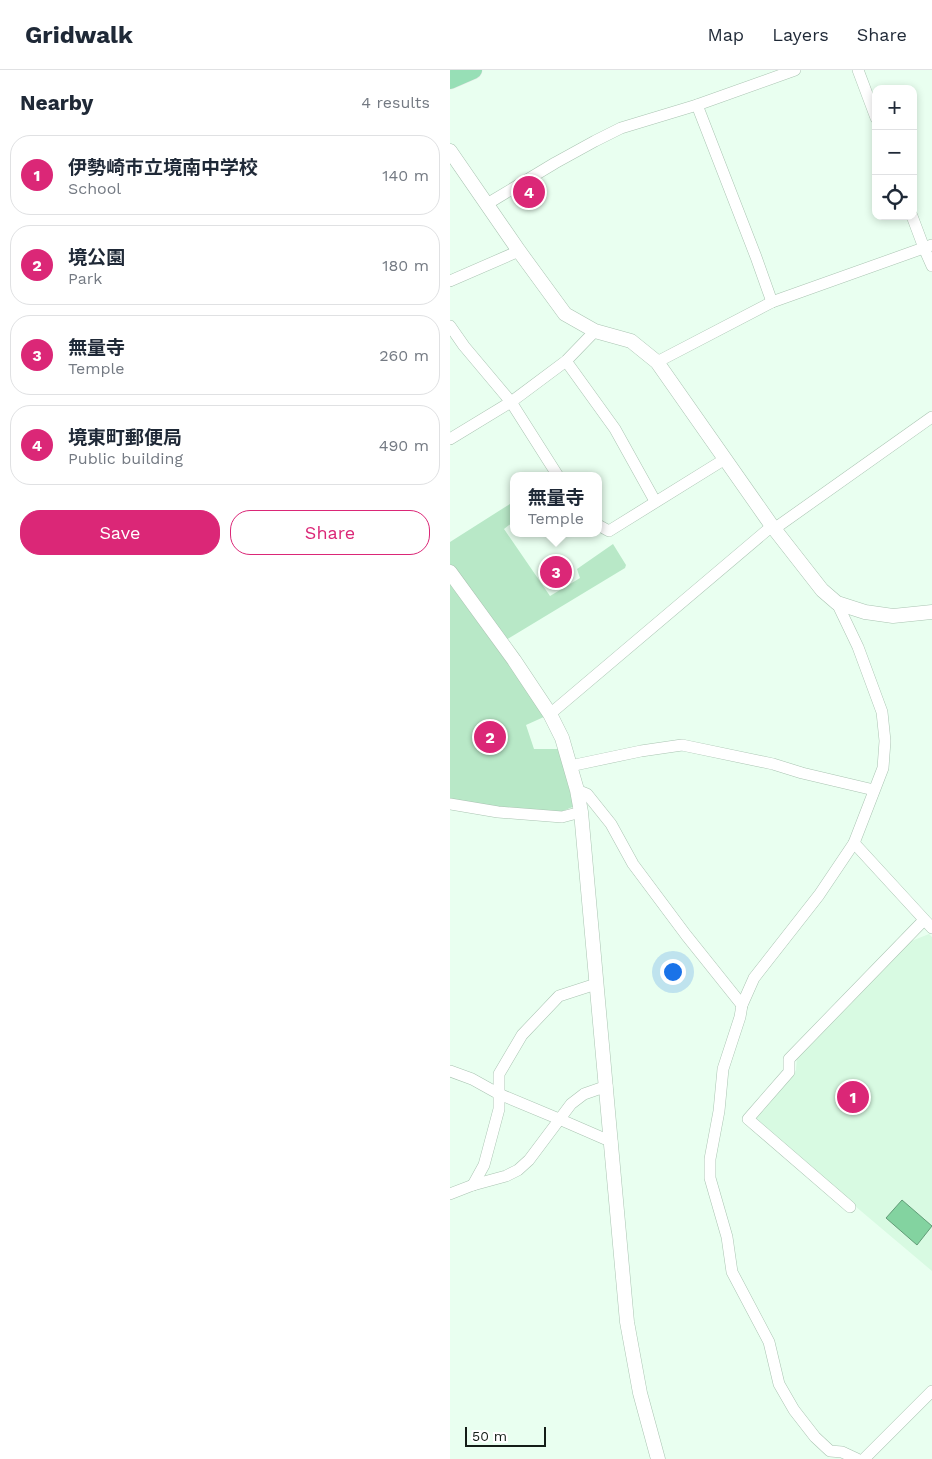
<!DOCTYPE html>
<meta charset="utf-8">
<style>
body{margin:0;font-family:"Work Sans","Noto Sans JP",sans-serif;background:#f6f6f7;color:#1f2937}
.controls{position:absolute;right:15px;top:15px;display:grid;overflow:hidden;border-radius:10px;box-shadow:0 2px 8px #0003}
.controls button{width:45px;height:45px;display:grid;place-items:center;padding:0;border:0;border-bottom:1px solid #e0e1e3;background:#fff;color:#1f2937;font:25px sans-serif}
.scale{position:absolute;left:15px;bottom:12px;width:81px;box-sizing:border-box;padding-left:5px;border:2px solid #141d17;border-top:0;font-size:14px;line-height:18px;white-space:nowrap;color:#141d17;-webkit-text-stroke:4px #fff;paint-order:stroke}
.you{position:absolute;left:222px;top:901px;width:18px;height:18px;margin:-12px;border:4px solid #fff;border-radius:50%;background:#1a73e8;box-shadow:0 0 0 8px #1a73e833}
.badge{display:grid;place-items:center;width:32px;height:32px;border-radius:50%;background:#db2777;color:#fff;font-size:16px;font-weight:700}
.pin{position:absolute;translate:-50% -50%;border:2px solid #fff;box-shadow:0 1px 5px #0006}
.popup{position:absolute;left:60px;top:402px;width:92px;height:65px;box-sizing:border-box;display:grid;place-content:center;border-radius:10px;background:#fff;filter:drop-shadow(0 1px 4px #0005);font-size:16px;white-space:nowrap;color:#747a83}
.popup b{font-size:19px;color:#1f2937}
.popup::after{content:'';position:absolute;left:50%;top:100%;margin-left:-10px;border:10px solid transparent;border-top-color:#fff}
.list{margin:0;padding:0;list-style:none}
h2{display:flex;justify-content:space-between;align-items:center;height:65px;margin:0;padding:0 20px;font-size:21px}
h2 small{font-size:16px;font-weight:400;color:#747a83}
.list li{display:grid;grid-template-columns:32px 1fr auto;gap:15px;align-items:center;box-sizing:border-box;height:80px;margin:0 10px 10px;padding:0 10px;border:1px solid #e0e1e3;border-radius:20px}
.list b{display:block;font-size:19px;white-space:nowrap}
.list p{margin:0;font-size:16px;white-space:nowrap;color:#747a83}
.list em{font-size:16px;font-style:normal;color:#747a83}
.actions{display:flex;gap:10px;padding:15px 20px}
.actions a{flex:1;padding:11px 0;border:1px solid #db2777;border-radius:20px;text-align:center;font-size:18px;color:#db2777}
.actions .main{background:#db2777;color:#fff}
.icon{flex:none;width:28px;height:28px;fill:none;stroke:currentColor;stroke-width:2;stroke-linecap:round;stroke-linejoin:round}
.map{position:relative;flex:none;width:482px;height:1389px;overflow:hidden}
header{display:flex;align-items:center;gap:30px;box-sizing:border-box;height:70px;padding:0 25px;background:#fff;border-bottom:1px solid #e0e1e3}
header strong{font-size:24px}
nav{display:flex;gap:28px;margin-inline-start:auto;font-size:18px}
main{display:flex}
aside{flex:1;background:#fff}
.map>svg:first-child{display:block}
.built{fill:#d8fae2}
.green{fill:#b8e8c7}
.water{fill:#83d3a0;stroke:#629c77}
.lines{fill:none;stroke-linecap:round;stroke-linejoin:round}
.minor-casing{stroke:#aac4b2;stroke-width:12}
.tertiary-casing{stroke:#aac4b2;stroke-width:15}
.primary-casing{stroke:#e8e8e8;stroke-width:19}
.minor{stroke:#fff;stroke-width:11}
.tertiary{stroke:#fff;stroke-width:14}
.primary{stroke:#97dfb6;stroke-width:18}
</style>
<header>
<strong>Gridwalk</strong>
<nav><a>Map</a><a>Layers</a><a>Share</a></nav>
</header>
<main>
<aside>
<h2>Nearby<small>4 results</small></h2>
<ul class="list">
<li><span class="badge">1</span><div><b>伊勢崎市立境南中学校</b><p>School</p></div><em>140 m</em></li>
<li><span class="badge">2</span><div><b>境公園</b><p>Park</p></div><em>180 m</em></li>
<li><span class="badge">3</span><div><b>無量寺</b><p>Temple</p></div><em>260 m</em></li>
<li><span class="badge">4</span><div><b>境東町郵便局</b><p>Public building</p></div><em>490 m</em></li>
</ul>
<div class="actions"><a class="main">Save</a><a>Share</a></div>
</aside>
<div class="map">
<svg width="482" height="1389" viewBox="0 0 482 1389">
<rect width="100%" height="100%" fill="#e9fff0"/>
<polygon class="built" points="479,864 482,867 482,1201 303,1050 343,1004 346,1000 347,987 459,872"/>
<g class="green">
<polygon points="63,432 63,452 54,459 100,526 130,508 127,499 163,474 176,495 175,498 56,570 0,494 0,472"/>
<polygon points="0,514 96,646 76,655 84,679 111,679 125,736 108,743 34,736 0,731"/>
</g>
<polygon class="water" points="452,1130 482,1156 467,1175 436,1148"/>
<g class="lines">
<g class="minor-casing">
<g id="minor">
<polyline points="408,0 426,48"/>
<polyline points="247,35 306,187 322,232"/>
<polyline points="37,134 105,93 145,71 171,58 247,35 345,0"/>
<polyline points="462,146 474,178 482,196"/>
<polyline points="0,211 69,181"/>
<polyline points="0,256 14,276 61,332 108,406"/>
<polyline points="116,291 165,359 205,431"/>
<polyline points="207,292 322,232 482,175"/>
<polyline points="0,369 61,332 116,291 145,261"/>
<polyline points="148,455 159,461 275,389"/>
<polyline points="324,459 482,347"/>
<polyline points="387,533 408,577 432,642 435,671 433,698 404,773 369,825 304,908 292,935 290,947 273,999 269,1041 260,1089 260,1108 277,1167 282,1202 319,1272 329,1314 344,1340 365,1367 380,1381 392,1382 407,1389"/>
<polyline points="100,644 322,456"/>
<polyline points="120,696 191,681 232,675 323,694 352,703 424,720"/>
<polyline points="127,720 137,724 161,754 183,794 236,865 292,935"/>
<polyline points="0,734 48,742 112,747 131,742"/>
<polyline points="404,773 482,858"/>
<polyline points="0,1001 22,1009 49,1024 109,1049 162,1072"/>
<polyline points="23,1115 34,1095 49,1039 49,1004 72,965 109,926 146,914"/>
<polyline points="0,1124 23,1115 56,1106 68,1100 79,1090 121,1034 134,1024 157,1016"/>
<polyline points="400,1137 298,1049 339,1002 339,989 474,850"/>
<polyline points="414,1389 482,1321"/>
</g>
</g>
<g class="tertiary-casing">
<g id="tertiary">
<polyline points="0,81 69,181 115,244 145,261 181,271 207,292 322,456 372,520 387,533 415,542 443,546 482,542"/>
<polyline points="0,502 64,590 100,644 112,668 127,720 131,742 177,1252 190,1323 208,1389"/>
</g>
</g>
<g class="primary-casing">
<polyline id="primary" points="0,10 23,0"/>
</g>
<use href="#minor" class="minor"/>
<use href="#tertiary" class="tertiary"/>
<use href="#primary" class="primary"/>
</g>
</svg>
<div class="controls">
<button>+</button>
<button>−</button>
<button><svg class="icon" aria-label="locate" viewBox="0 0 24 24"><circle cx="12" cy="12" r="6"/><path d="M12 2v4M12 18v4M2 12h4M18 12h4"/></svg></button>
</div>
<div class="scale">50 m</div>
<div class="you"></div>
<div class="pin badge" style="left:403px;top:1027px">1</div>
<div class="pin badge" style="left:40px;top:667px">2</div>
<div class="pin badge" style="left:106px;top:502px">3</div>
<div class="popup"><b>無量寺</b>Temple</div>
<div class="pin badge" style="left:79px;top:122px">4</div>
</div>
</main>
